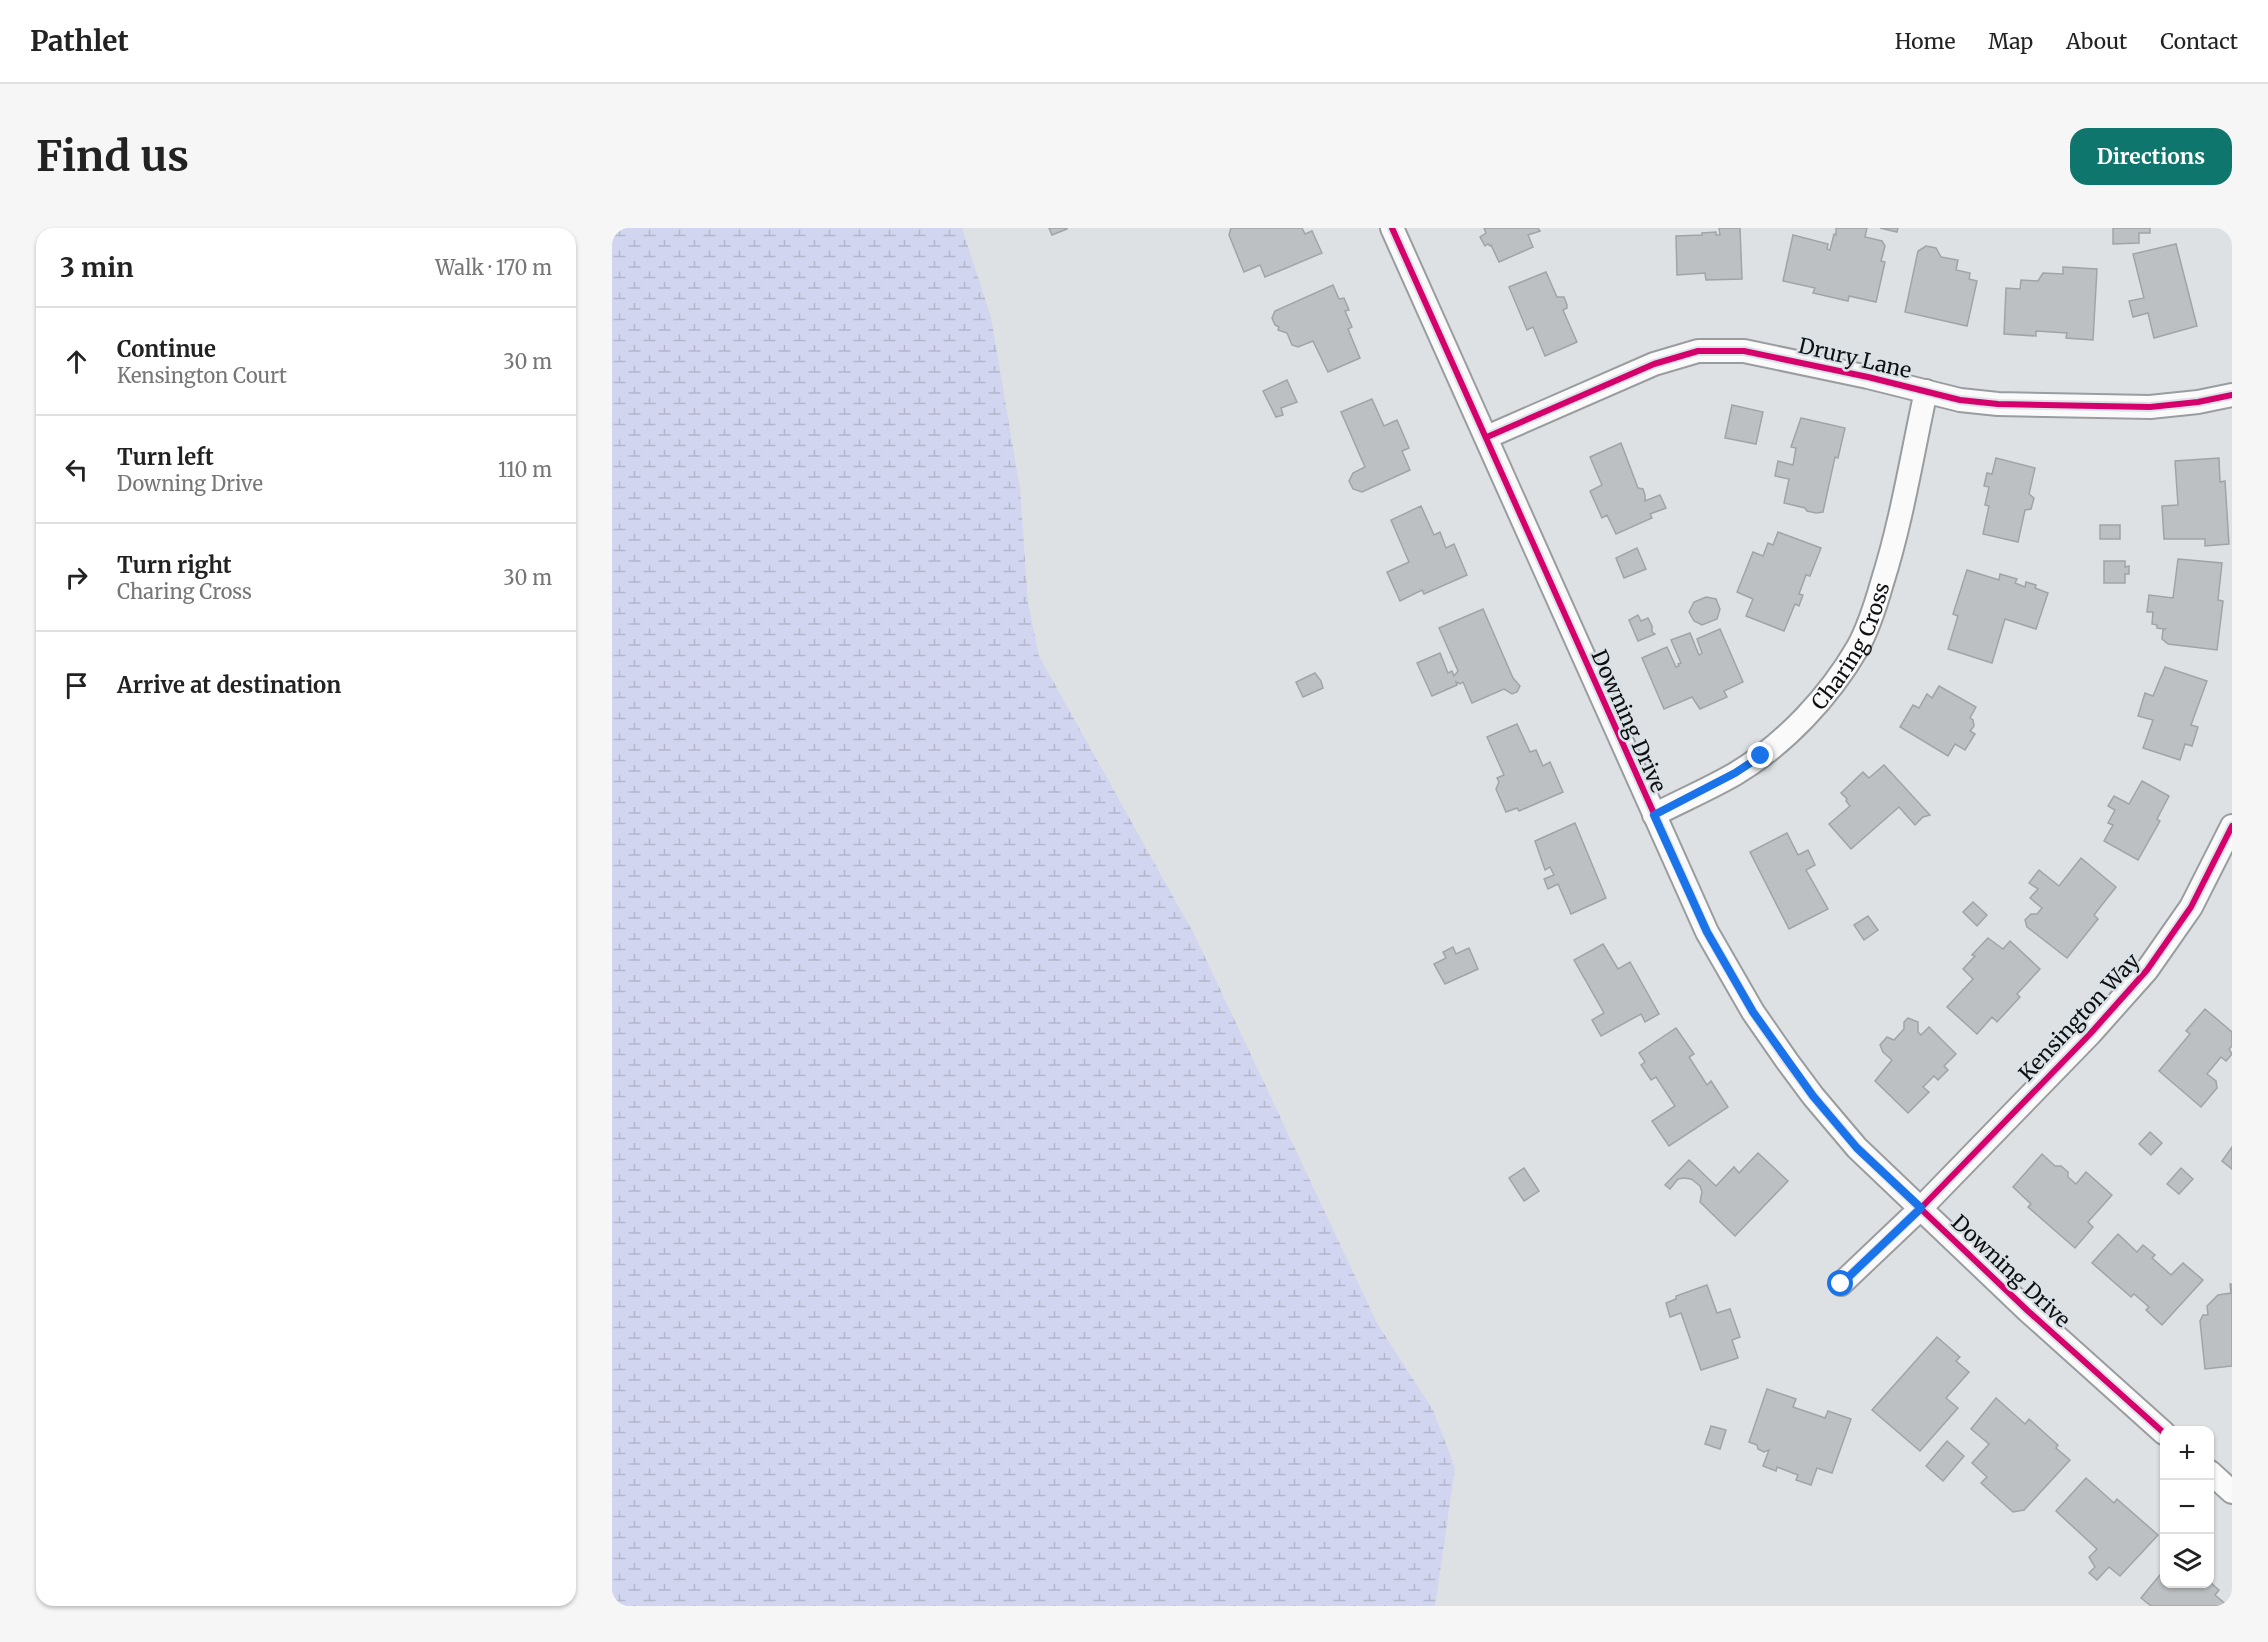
<!DOCTYPE html>
<meta charset="utf-8">
<style>
body{margin:0;font-family:Merriweather,serif;background:#f6f6f6;color:#222}
.controls{position:absolute;right:18px;bottom:18px;display:grid;overflow:hidden;border-radius:12px;box-shadow:0 2px 4px #0004}
.controls button{width:54px;height:54px;display:grid;place-items:center;padding:0;border:0;border-bottom:2px solid #e0e0e0;background:#fff;color:#222;font:30px sans-serif}
.stop{position:absolute;width:18px;height:18px;margin:-14px;border:4px solid #1a73e8;border-radius:50%;background:#fff}
.stop.end{background:#1a73e8;border-color:#fff;box-shadow:0 2px 6px #0008}
.list{margin:0;padding:0;list-style:none}
h2{display:flex;justify-content:space-between;align-items:center;height:78px;margin:0;padding:0 24px;font-size:26px}
h2 small{font-size:20px;font-weight:400;color:#767676}
.list li{display:grid;grid-template-columns:39px 1fr auto;gap:18px;align-items:center;box-sizing:border-box;height:108px;padding:0 24px;border-top:2px solid #e0e0e0}
.list b{display:block;font-size:22px;white-space:nowrap}
.list p{margin:0;font-size:20px;white-space:nowrap;color:#767676}
.list em{font-size:20px;font-style:normal;color:#767676}
.icon{flex:none;width:33px;height:33px;fill:none;stroke:currentColor;stroke-width:2;stroke-linecap:round;stroke-linejoin:round}
.map{position:relative;flex:none;width:1620px;height:1378px;overflow:hidden;border-radius:18px}
header{display:flex;align-items:center;gap:36px;box-sizing:border-box;height:84px;padding:0 30px;background:#fff;border-bottom:2px solid #e0e0e0}
header strong{font-size:28px}
nav{display:flex;gap:33px;margin-inline-start:auto;font-size:21px}
.intro{display:flex;align-items:center;justify-content:space-between;box-sizing:border-box;height:144px;padding:0 36px}
h1{margin:0;font-size:42px}
.button{padding:15px 27px;border-radius:18px;background:#0f766e;color:#fff;font-size:21px;font-weight:700}
main{display:flex;gap:36px;padding:0 36px}
aside{flex:1;background:#fff;border-radius:18px;box-shadow:0 2px 4px #0004}
.map>svg:first-child{display:block}
.wetland{fill:url(#wetland-marsh)}
.building{fill:#bdc0c2;stroke:#a1a4a6;stroke-width:1.5}
.lines{fill:none;stroke-linecap:round;stroke-linejoin:round}
.minor-casing{stroke:#9a9d9f;stroke-width:26}
.minor{stroke:#fafafb;stroke-width:22}
.cycleway-casing{stroke:#dae2e7;stroke-width:10}
.cycleway{stroke:#d6006c;stroke-width:6}
.route{stroke:#1a73e8;stroke-width:8}
.labels{text-anchor:middle;dominant-baseline:central;stroke-width:5;stroke-linejoin:round;paint-order:stroke}
.street-label{font-size:21px;fill:#0d0f11;stroke:#dae2e7}
</style>
<header>
<strong>Pathlet</strong>
<nav><a>Home</a><a>Map</a><a>About</a><a>Contact</a></nav>
</header>
<div class="intro"><h1>Find us</h1><a class="button">Directions</a></div>
<main>
<aside>
<h2>3 min<small>Walk · 170 m</small></h2>
<ul class="list">
<li><svg class="icon" aria-label="ahead" viewBox="0 0 24 24"><path d="M12 20V5M6 11l6-6 6 6"/></svg><div><b>Continue</b><p>Kensington Court</p></div><em>30 m</em></li>
<li><svg class="icon" aria-label="left" viewBox="0 0 24 24"><path d="M17 20v-9H6M10 6l-5 5 5 5"/></svg><div><b>Turn left</b><p>Downing Drive</p></div><em>110 m</em></li>
<li><svg class="icon" aria-label="right" viewBox="0 0 24 24"><path d="M7 20v-9h11M14 6l5 5-5 5"/></svg><div><b>Turn right</b><p>Charing Cross</p></div><em>30 m</em></li>
<li><svg class="icon" aria-label="arrive" viewBox="0 0 24 24"><path d="M6 21V4h12l-3 4 3 4H6"/></svg><div><b>Arrive at destination</b></div></li>
</ul>
</aside>
<div class="map">
<svg width="1620" height="1378" viewBox="0 0 1620 1378">
<defs>
<pattern id="wetland-marsh" width="20" height="14" patternUnits="userSpaceOnUse" patternTransform="scale(1.5)"><rect width="20" height="14" fill="#d2d5ef"/><path d="M1 5h8M5 5V1M11 12h8M15 12V8" fill="none" stroke="#b3b6cc"/></pattern>
</defs>
<rect width="100%" height="100%" fill="#dde1e4"/>
<polygon class="wetland" points="0,0 350,0 379,89 408,261 416,375 427,428 583,708 766,1097 821,1182 843,1240 823,1378 0,1378"/>
<g class="building">
<polygon points="437,0 455,0 455,1 440,7"/>
<polygon points="619,0 690,0 693,6 700,3 710,25 653,49 648,37 632,44 617,7"/>
<polygon points="872,0 926,0 928,3 916,7 921,19 887,34 879,17 878,18 876,16 873,18 868,9 874,5"/>
<polygon points="1107,0 1128,0 1130,51 1094,52 1093,45 1065,47 1064,8 1090,7 1090,5 1104,4 1104,7 1108,7"/>
<polygon points="1224,0 1255,0 1253,9 1270,13 1273,18 1269,33 1273,34 1264,74 1237,68 1236,73 1201,65 1203,60 1171,53 1181,7 1216,16 1215,21 1218,22 1222,6 1224,7"/>
<polygon points="1268,0 1286,0 1285,4"/>
<polygon points="1501,0 1538,0 1538,5 1527,5 1527,15 1501,16"/>
<polygon points="1564,16 1585,98 1542,110 1536,85 1521,89 1517,73 1532,70 1521,26"/>
<polygon points="1314,18 1324,20 1329,29 1346,32 1344,42 1358,45 1357,51 1365,53 1355,98 1293,84 1306,23"/>
<polygon points="1451,39 1485,41 1481,112 1454,110 1455,105 1424,103 1424,108 1392,106 1394,60 1408,61 1409,52 1426,53 1431,45 1451,46"/>
<polygon points="934,44 945,69 952,69 955,77 955,80 951,82 965,114 933,128 921,99 915,102 897,59"/>
<polygon points="721,57 727,71 732,70 737,82 733,83 740,99 736,101 748,130 716,144 701,113 686,119 680,117 675,105 666,102 667,99 663,97 660,90 663,83"/>
<polygon points="675,152 685,174 669,180 671,187 664,189 651,163"/>
<polygon points="760,171 772,198 785,192 797,220 790,223 798,242 750,264 741,261 737,253 741,245 753,239 729,184"/>
<polygon points="1120,177 1151,184 1144,216 1113,210"/>
<polygon points="1189,190 1233,200 1226,230 1223,229 1211,284 1204,285 1195,283 1193,280 1172,275 1177,251 1163,248 1166,233 1181,237 1184,220 1179,219"/>
<polygon points="1009,215 1026,260 1031,261 1033,267 1033,273 1048,267 1054,280 1038,286 1040,290 1004,306 995,287 990,290 978,263 990,257 978,229"/>
<polygon points="1384,230 1423,240 1417,266 1422,270 1419,281 1413,282 1406,314 1371,306 1377,278 1373,277 1377,259 1372,258 1375,245 1380,246"/>
<polygon points="1607,230 1608,254 1613,253 1617,316 1593,318 1593,311 1552,311 1550,278 1566,277 1563,233"/>
<polygon points="809,278 822,307 828,304 834,320 842,316 855,347 812,366 810,362 788,373 775,344 797,334 779,292"/>
<rect x="1488" y="297" width="20" height="14"/>
<polygon points="1166,304 1209,320 1198,348 1194,347 1187,366 1191,367 1187,378 1183,376 1172,403 1134,388 1141,371 1125,364 1141,324 1151,328 1156,315 1161,317"/>
<polygon points="1025,320 1034,341 1012,350 1004,330"/>
<polygon points="1566,331 1610,335 1606,372 1611,373 1605,422 1556,416 1550,411 1551,402 1553,401 1545,400 1545,397 1540,396 1541,384 1535,384 1537,367 1561,370"/>
<polygon points="1492,333 1513,333 1513,339 1517,338 1517,346 1513,346 1513,355 1492,355"/>
<polygon points="1355,342 1387,352 1388,346 1405,351 1403,355 1413,359 1414,354 1424,357 1423,360 1436,365 1424,401 1393,391 1380,435 1336,421 1346,388 1341,386"/>
<polygon points="1094,369 1104,371 1108,381 1105,391 1090,397 1082,393 1077,384 1082,374"/>
<polygon points="871,381 901,450 908,458 905,464 900,466 892,461 860,475 851,454 848,456 844,454 845,457 820,468 805,435 828,425 836,445 840,443 842,448 846,443 827,400"/>
<polygon points="1026,387 1029,393 1036,390 1040,398 1040,404 1043,406 1026,413 1017,392"/>
<polygon points="1108,401 1131,454 1112,463 1115,469 1088,481 1080,469 1052,481 1030,430 1055,419 1064,439 1067,438 1066,436 1069,435 1059,412 1078,405 1087,427 1090,425 1085,411"/>
<polygon points="1553,439 1595,453 1579,497 1586,499 1580,518 1573,516 1568,532 1531,520 1541,492 1526,488 1533,465 1541,468"/>
<polygon points="703,445 709,453 711,460 691,469 684,454"/>
<polygon points="1327,458 1364,479 1358,490 1361,492 1362,498 1358,503 1363,506 1353,522 1343,516 1336,528 1288,499 1301,477 1307,480 1315,466 1320,470"/>
<polygon points="905,496 918,524 924,522 931,538 938,534 951,564 907,583 905,580 894,584 884,561 887,554 885,550 892,547 875,509"/>
<polygon points="1272,537 1318,587 1311,589 1303,597 1287,579 1239,621 1217,596 1238,578 1234,573 1235,571 1229,565 1251,544 1257,550"/>
<polygon points="1530,553 1557,568 1545,591 1548,593 1526,632 1492,613 1501,597 1496,595 1503,582 1496,578 1502,568 1517,576"/>
<polygon points="963,595 994,670 959,686 946,656 936,661 932,651 942,647 938,639 933,642 923,613"/>
<polygon points="1175,605 1186,627 1196,622 1203,637 1194,642 1216,681 1177,701 1138,624"/>
<polygon points="1469,630 1504,659 1482,687 1486,691 1455,730 1415,699 1413,692 1419,686 1425,686 1430,680 1418,670 1426,661 1417,655 1427,642 1447,658"/>
<polygon points="1361,674 1375,687 1365,698 1351,684"/>
<polygon points="1256,688 1266,702 1252,712 1242,697"/>
<polygon points="1376,710 1391,721 1398,713 1428,741 1405,766 1408,769 1385,794 1380,789 1365,806 1335,779 1361,751 1351,741 1363,728 1360,727"/>
<polygon points="991,716 1006,741 1018,734 1047,786 1033,794 1029,786 989,808 980,792 992,785 962,732"/>
<polygon points="841,719 844,726 857,720 866,741 833,756 822,736 834,730 831,724"/>
<polygon points="1593,781 1620,804 1620,818 1617,821 1620,826 1614,833 1609,829 1595,846 1604,853 1605,860 1589,879 1547,843 1578,806 1574,803"/>
<polygon points="1296,790 1306,794 1306,804 1309,807 1317,799 1344,826 1332,838 1336,842 1326,852 1322,848 1311,859 1317,864 1296,885 1263,853 1280,832 1271,824 1268,817 1275,809 1282,812 1292,801 1292,794"/>
<polygon points="1064,800 1082,826 1077,829 1095,857 1099,853 1116,879 1057,918 1040,893 1063,878 1044,849 1039,852 1029,837 1033,834 1027,825"/>
<polygon points="1538,904 1550,915 1539,927 1527,916"/>
<polygon points="1620,919 1620,941 1610,933"/>
<polygon points="1146,925 1176,953 1123,1008 1088,974 1090,964 1088,958 1083,954 1079,951 1072,950 1066,951 1058,961 1053,957 1077,932 1104,958 1122,939 1127,945"/>
<polygon points="1430,926 1443,938 1449,938 1456,944 1456,949 1464,956 1474,944 1500,967 1476,994 1481,999 1463,1020 1416,979 1419,976 1401,959"/>
<polygon points="912,940 927,963 912,973 897,950"/>
<polygon points="1569,940 1581,951 1567,966 1555,956"/>
<polygon points="1506,1006 1525,1024 1531,1017 1543,1027 1540,1030 1559,1047 1571,1035 1591,1052 1550,1097 1534,1082 1537,1079 1522,1066 1519,1069 1480,1035"/>
<polygon points="1618,1056 1620,1056 1620,1138 1593,1141 1588,1093 1591,1087 1596,1087 1595,1078 1606,1067 1619,1065"/>
<polygon points="1095,1057 1105,1085 1118,1081 1128,1109 1120,1112 1126,1130 1089,1142 1069,1085 1058,1089 1054,1075 1064,1071 1064,1068"/>
<polygon points="1325,1109 1348,1129 1344,1133 1357,1144 1334,1170 1346,1180 1308,1223 1260,1182"/>
<polygon points="1155,1161 1184,1171 1181,1179 1213,1190 1216,1183 1239,1191 1220,1245 1205,1240 1199,1257 1184,1252 1186,1247 1165,1239 1164,1243 1151,1238 1157,1222 1152,1224 1146,1221 1145,1217 1137,1214"/>
<polygon points="1384,1170 1413,1196 1417,1191 1446,1217 1444,1220 1458,1232 1412,1282 1401,1284 1369,1255 1375,1249 1360,1235 1377,1216 1359,1201"/>
<polygon points="1099,1198 1114,1202 1108,1221 1093,1216"/>
<polygon points="1335,1213 1352,1228 1331,1253 1314,1238"/>
<polygon points="1474,1250 1502,1275 1505,1271 1546,1307 1508,1348 1497,1339 1485,1352 1477,1345 1483,1339 1477,1329 1485,1321 1444,1283"/>
<polygon points="1552,1342 1552,1356 1598,1354 1607,1362 1603,1367 1616,1378 1539,1378 1529,1370"/>
</g>
<g class="lines">
<g class="minor-casing">
<g id="minor">
<polyline points="780,0 1095,704 1141,784 1175,833 1201,868 1245,920 1416,1083 1552,1205"/>
<polyline points="875,209 1042,136 1086,123 1132,123 1256,149 1348,172 1386,176 1538,179 1586,174 1620,167"/>
<path id="s1" d="M1042,587C1069,573 1097,561 1123,546C1173,516 1217,469 1246,419C1257,399 1264,376 1270,355C1290,292 1300,227 1314,163"/>
<polyline points="1229,1056 1309,980 1478,806 1535,742 1579,679 1620,598"/>
<polyline points="1598,1244 1620,1264"/>
</g>
</g>
<use href="#minor" class="minor"/>
<g class="cycleway-casing">
<g id="cycleway">
<polyline points="780,0 1095,704 1141,784 1175,833 1201,868 1245,920 1416,1083 1552,1205"/>
<polyline points="875,209 1042,136 1086,123 1132,123 1256,149 1348,172 1386,176 1538,179 1586,174 1620,167"/>
<polyline points="1229,1056 1309,980 1478,806 1535,742 1579,679 1620,598"/>
</g>
</g>
<use href="#cycleway" class="cycleway"/>
</g>
<g class="lines">
<polyline class="route" points="1149,528 1123,545 1042,587 1095,704 1141,784 1201,868 1245,920 1309,980 1229,1056"/>
</g>
<g class="labels">
<g class="street-label">
<text transform="translate(1243 130) rotate(13)">Drury Lane</text>
<text stroke="none"><textPath href="#s1" startOffset="267">Charing Cross</textPath></text>
<text transform="translate(1017 493) rotate(66)">Downing Drive</text>
<text transform="translate(1467 789) rotate(-47)">Kensington Way</text>
<text transform="translate(1399 1043) rotate(43)">Downing Drive</text>
</g>
</g>
</svg>
<div class="controls">
<button>+</button>
<button>−</button>
<button><svg class="icon" aria-label="layers" viewBox="0 0 24 24"><path d="M12 4l9 5-9 5-9-5zM3 14l9 5 9-5"/></svg></button>
</div>
<div class="stop" style="left:1229px;top:1056px"></div>
<div class="stop end" style="left:1149px;top:528px"></div>
</div>
</main>
